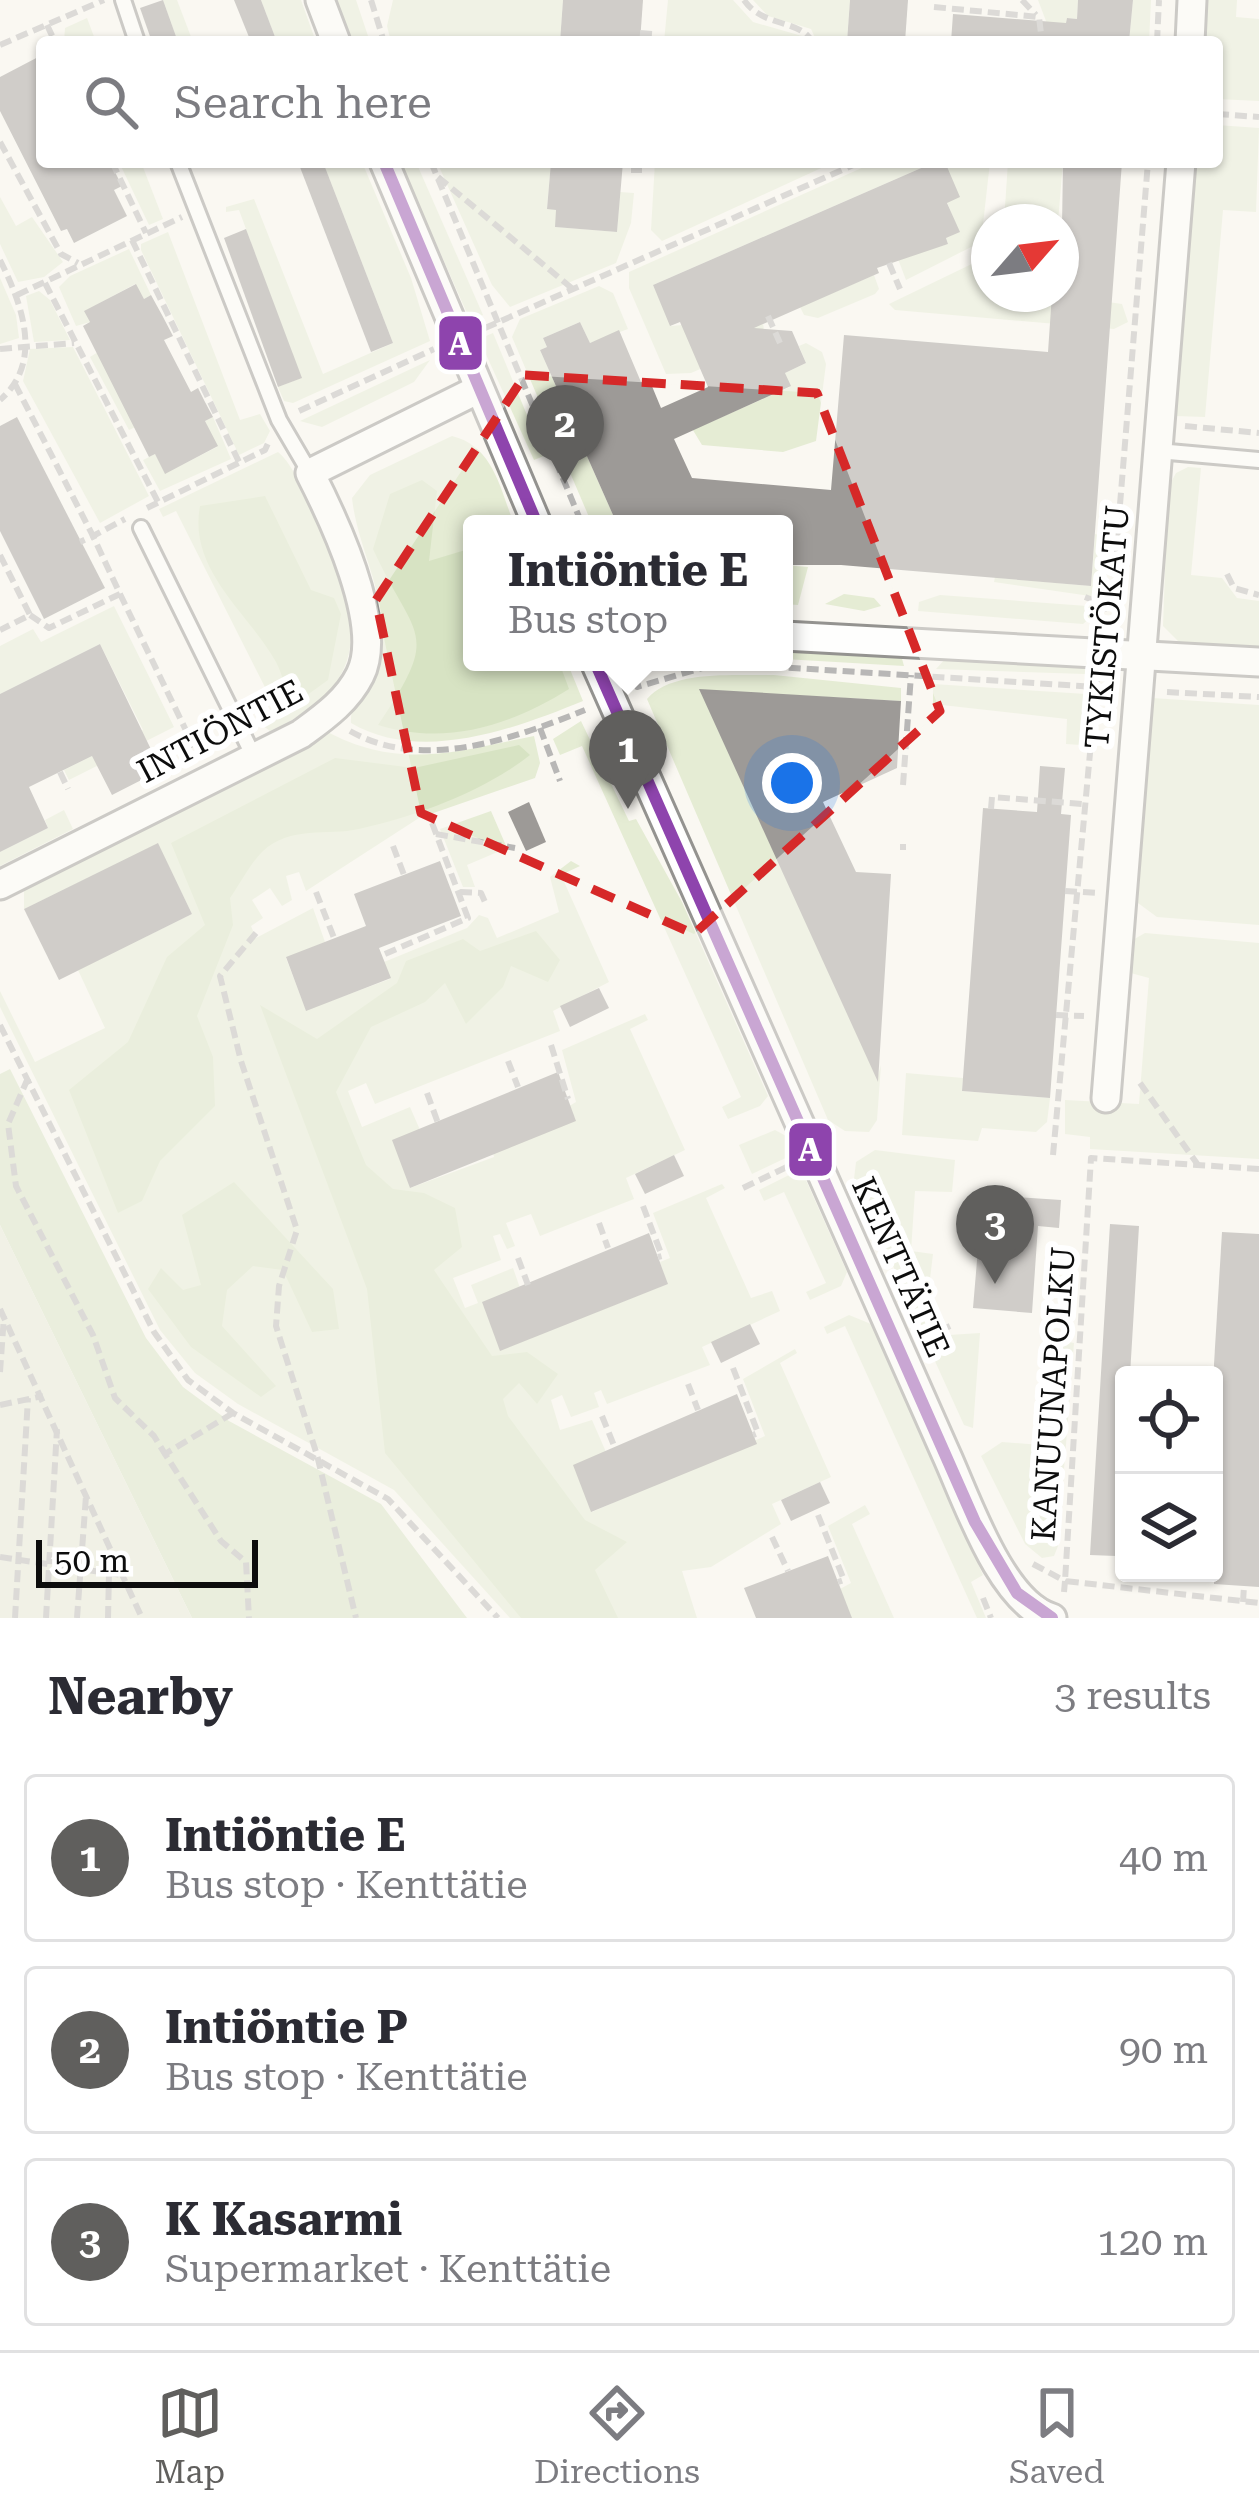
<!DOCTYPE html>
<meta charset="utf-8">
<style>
body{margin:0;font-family:"Roboto Serif",serif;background:#f2f2f3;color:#2b2b33}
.controls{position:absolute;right:36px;bottom:36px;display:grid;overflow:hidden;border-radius:12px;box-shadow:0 3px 9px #0004}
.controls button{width:108px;height:108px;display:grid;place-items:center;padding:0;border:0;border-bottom:3px solid #e1e1e2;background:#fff;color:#2b2b33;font:60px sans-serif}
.compass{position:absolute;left:971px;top:204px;width:108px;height:108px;border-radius:50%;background:#fff;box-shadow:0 3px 9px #0004;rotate:62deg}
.scale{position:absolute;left:36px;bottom:30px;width:222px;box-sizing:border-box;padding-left:12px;border:6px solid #0d0d0d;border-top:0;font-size:33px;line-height:42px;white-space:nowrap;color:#0d0d0d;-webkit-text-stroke:9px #fff;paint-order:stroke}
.you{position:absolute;left:792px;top:783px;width:42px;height:42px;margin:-30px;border:9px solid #fff;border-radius:50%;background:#1a73e8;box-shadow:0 0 0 18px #1a73e833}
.badge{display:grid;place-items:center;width:78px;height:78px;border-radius:50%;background:#605f5d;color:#fff;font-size:39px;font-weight:700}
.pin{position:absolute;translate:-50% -99px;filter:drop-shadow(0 3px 6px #0008)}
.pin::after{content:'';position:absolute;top:63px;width:42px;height:36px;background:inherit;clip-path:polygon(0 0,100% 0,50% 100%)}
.popup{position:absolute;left:463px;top:515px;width:330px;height:156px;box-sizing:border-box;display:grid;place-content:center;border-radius:12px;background:#fff;filter:drop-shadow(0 3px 9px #0005);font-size:39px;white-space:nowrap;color:#7c7c81}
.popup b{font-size:45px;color:#2b2b33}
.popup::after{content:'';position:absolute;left:50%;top:100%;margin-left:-24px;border:24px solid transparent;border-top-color:#fff}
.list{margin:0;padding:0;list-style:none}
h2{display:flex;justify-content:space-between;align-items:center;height:156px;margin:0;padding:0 48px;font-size:51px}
h2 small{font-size:39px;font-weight:400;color:#7c7c81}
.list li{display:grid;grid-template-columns:78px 1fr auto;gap:36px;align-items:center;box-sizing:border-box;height:168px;margin:0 24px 24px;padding:0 24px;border:3px solid #e1e1e2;border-radius:12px}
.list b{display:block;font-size:45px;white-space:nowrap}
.list p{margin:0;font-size:39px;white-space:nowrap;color:#7c7c81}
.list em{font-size:39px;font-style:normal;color:#7c7c81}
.icon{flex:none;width:66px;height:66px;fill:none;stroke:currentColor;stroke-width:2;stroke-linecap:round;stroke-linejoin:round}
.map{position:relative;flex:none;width:1259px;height:1618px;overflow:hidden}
.search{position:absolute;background:#fff;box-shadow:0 3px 9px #0004;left:36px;right:36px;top:36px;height:132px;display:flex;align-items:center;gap:30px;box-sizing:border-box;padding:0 42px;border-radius:12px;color:#7c7c81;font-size:45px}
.sheet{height:732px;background:#fff}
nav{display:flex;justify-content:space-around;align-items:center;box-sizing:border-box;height:168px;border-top:3px solid #e1e1e2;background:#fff;font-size:33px;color:#7c7c81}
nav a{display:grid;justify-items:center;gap:6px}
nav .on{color:#605f5d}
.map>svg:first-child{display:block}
.green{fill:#e5ecd4}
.forest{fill:#d7e3c3}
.cemetery{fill:#e6e9d8}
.building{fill:#9d9a97}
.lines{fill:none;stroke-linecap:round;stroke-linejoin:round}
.lane-casing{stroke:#949390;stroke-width:20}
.street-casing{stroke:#949390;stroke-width:33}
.path{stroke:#b8b7b6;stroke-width:6;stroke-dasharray:12 6;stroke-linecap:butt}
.lane{stroke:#fefefd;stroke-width:14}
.street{stroke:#fefefd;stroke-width:27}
.bus-1-casing{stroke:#fff;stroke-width:21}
.bus-1{stroke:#8e44ad;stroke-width:12}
.marked{fill:none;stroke:#d62828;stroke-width:9;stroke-dasharray:24 15;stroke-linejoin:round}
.labels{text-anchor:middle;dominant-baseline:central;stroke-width:12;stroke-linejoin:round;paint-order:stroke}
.street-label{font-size:33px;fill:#0d0d0d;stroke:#fff}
.line-badge{stroke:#fff;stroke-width:4.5}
.badge-label{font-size:33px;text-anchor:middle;font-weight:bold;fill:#fff}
</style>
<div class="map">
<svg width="1259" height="1618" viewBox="0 0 1259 1618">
<rect width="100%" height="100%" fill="#faf8f2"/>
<g class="green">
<polygon points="163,0 177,0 193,42 178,42"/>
<polygon points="261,0 301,0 316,42 277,42"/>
<polygon points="337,0 356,0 370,42 353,42"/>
<polygon points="393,0 563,0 560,42 391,42 387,26"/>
<polygon points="668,0 733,0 753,22 802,36 806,42 664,42"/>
<polygon points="753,0 850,0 847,42 817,42 811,29 768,16"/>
<polygon points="1038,0 1078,0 1077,19 1067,18 1064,42 1044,42 1046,21"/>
<polygon points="1133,0 1151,0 1149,42 1129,42"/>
<polygon points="1207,0 1237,0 1236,17 1259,19 1259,101 1217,99 1217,42 1204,42"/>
<polygon points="87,18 96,42 64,42 65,28"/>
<polygon points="1217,125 1259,128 1256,212 1223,210 1205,417 1175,416 1194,162 1217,162"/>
<polygon points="119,162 141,162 163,219 149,225"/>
<polygon points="323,162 362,162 411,278 430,341 293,403 284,401 278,387 301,378 239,210 226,212 226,207 254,199 323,374 393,343"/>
<polygon points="400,162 416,162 483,315 470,320"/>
<polygon points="437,162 551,162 547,208 556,210 556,227 617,232 620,192 634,193 631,223 616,263 510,307 492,285"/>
<polygon points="655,162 830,162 830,164 662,241 651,230"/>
<polygon points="875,162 935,162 653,285 671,326 762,318 766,341 691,373 666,374 629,288 629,272"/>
<polygon points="945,162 990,162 981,242 906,280 898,259 948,244 946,238 959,232 947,202"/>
<polygon points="1008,162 1063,162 1058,222 1004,222"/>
<polygon points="0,197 16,226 32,217 63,262 44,277 18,282 0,244"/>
<polygon points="168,232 240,420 260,414 270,431 264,443 239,455 141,250 141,244"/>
<polygon points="129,249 151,295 144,299 135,284 85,311 90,322 76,326 59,287 70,276"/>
<polygon points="982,259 989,266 989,294 1052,294 1122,304 1128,322 1114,329 895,310 889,304"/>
<polygon points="874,275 879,289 875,294 818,318 804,315 800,307"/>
<polygon points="0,278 16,315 19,338 0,344"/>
<polygon points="599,286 613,293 628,329 590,343 580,322 543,338 547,347 540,350 617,524 592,524 512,337 520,319"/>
<polygon points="39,291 50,300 70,340 34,342 26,296"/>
<polygon points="493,333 544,456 534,460 479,339"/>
<polygon points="806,343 822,352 826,364 816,441 783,452 702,445 688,422 699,427 790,387 785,373 806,363 799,346"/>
<polygon points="73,347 149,496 100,523 23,381 30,349"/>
<polygon points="103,349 142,424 129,430 90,357"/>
<polygon points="430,360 414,382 322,427 300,421"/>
<polygon points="213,417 231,459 160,491 143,460 155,454 166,473 217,447 205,421"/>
<path d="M452,436C493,446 500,488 514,524H472V662H567L583,701C514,729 421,764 351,723C349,698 380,669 382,636C384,589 357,545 352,498L370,475Z"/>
<path d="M278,452C297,468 307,503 317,525C360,615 379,682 270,731L258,722L277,711L176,511L163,517L159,509Z"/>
<polygon points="1188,467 1201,468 1191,575 1222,578 1237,598 1259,601 1259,651 1182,645 1163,626 1168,488 1176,473"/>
<polygon points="1095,534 1110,539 1104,598 994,582 1002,542 1000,578 1091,586"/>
<polygon points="784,565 808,567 798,605 784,604"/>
<polygon points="844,594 874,598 881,606 864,611 825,604"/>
<polygon points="940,595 1087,606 1099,610 1083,624 918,611 919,602"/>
<polygon points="114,606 174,727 69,780 64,770 143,730 100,644 0,694 0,646 33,629 41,642"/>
<polygon points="784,647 901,655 904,666 784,659"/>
<polygon points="946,658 1074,665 1085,668 1085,674 936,669"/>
<path d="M774,675L901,688V701L700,690L877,1079L881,1065L877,1120L869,1132L845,1131L828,1120L647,699C672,669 738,676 774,675Z"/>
<polygon points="933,684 1086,694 1081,745 1066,744 1067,719 933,704"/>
<polygon points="1152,698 1259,705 1259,925 1157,917 1138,903"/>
<polygon points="581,721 629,821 636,819 682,902 768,1096 760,1106 728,1119 722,1107 741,1097 582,746 560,755 553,739"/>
<path d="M326,731C399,771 457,751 534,736L540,763L535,778L419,818L306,891L299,872L286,876L292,900L282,906L270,888L252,900L263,918L251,926L256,938L313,908L325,942L286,958L306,1010L390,979L384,962L467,928L479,915L488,918L497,938L559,912L550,877L571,861L580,866L561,875L609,982L553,1011L560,1031L375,1104L366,1083L348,1091L362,1127L410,1107L420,1130L410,1188L494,1157L493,1152L576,1102L562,1050L645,1014L648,1020L630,1029L685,1150L626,1178L634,1199L540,1236L531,1214L506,1223L515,1246L507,1249L500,1234L493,1236L501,1260L453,1278L465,1308L478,1303L471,1285L513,1268L520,1288L501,1350L667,1284L660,1262L670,1258L653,1213L722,1184L725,1188L706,1198L751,1298L772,1291L780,1311L702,1347L710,1365L607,1404L601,1390L594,1393L599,1407L571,1417L562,1395L551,1400L560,1430L592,1420L606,1452L592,1512L765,1436L743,1379L795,1349L797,1353L780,1363L831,1477L772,1504L781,1524L711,1567L682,1571L697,1618H510L394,1490L238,1404L195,1373L160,1330L0,1007V991L35,1062L105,1028L78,970L192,914L158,844L24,909V890Z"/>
<polygon points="64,810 73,829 0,866 0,852 48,828 45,820"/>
<polygon points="491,811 507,848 467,865 475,887 463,887 440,829"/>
<polygon points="1145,933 1259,943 1259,1159 1090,1149 1090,1137 1065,1134 1065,1100 1139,1104 1149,978 1127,972 1131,941"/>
<polygon points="906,1073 963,1078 962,1091 1050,1098 1047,1122 1036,1132 982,1128 978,1141 902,1135"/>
<polygon points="775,1130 786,1136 794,1154 752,1174 739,1145"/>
<polygon points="875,1150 955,1160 952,1192 915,1191 911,1251 933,1254 930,1279 914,1279 937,1326 928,1330 921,1328 854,1179 856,1162"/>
<polygon points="801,1169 847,1272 841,1286 810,1300 806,1292 826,1283 784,1192 764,1201 759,1190"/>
<polygon points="849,1315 871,1324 983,1575 971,1582 986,1618 977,1618 845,1326 827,1334 824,1327"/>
<polygon points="980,1333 973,1428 964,1425 929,1348 949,1335"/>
<polygon points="1049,1338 1074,1343 1058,1546 1054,1556 1042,1558 1025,1544 981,1456 1002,1442 1041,1445"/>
<polygon points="865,1505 870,1514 852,1524 894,1618 846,1618 840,1589 851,1583 828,1526"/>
</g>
<g class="forest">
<path d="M422,480L437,491L429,561L472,548V662H559L569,689C510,726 445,746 378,725C443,629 415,641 373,549L390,494Z"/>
<path d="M265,496L311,590L334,598L341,614L328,680L292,706C286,692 283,675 276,662C247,611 188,570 200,506Z"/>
<path d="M519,745L530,755C485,791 415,817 359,829C328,836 290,825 262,852C250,864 240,884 230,898L233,925L197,1016L213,1057L215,1106L160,1161L142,1201L118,1213L69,1090L128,1042L167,957L205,925L171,843L335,758L414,768Z"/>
<polygon points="536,931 560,960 548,982 511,966 503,987 466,1024 445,983 425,1002 371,1027 336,1092 366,1165 393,1189 424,1193 455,1208 462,1247 434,1270 492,1356 527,1352 558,1374 537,1404 519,1383 503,1399 508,1416 585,1520 627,1542 595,1570 618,1618 521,1618 385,1453 367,1289 260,1005 317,1039 397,983 406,961 463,939 480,951"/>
<polygon points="10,1069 146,1338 183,1387 229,1421 381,1504 467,1618 192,1618 0,1225 0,1074"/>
<polygon points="234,1182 333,1289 339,1329 312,1332 283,1270 253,1266 227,1290 222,1326 276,1386 261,1397 191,1347 148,1289 161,1268 183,1290 201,1285 182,1215"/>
</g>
<polygon class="cemetery" points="0,1225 192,1618 0,1618"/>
<g class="building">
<polygon points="163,0 178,42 152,42 140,8"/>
<polygon points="234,0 261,0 277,42 251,42"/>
<polygon points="563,0 643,0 640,42 560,42"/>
<polygon points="850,0 908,0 905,42 847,42"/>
<polygon points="1078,0 1133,0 1129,42 951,42 953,14 1066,23 1067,18 1077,19"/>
<polygon points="42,55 42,162 110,162 122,186 114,190 127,216 74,243 67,229 61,231 0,111 0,77"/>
<polygon points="298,162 323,162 393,343 371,352"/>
<polygon points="551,162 623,162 617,232 555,227 556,210 547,209"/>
<polygon points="935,162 945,162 960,197 947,203 960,232 946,238 948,244 877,268 879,273 754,328 792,331 806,363 785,373 791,386 674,439 692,478 831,490 844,335 1048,352 1052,294 1061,294 1063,162 1122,162 1091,586 841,565 784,565 784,524 617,524 540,350 547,347 543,338 580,322 590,343 619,330 641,382 649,379 661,408 708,387 680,322 670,326 653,285"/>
<polygon points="246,229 302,378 278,387 224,238"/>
<polygon points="136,284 144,299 151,295 162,315 173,336 164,340 191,392 198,388 205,402 213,417 205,421 218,446 165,474 155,454 149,457 83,326 90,322 84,311"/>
<polygon points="17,417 105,588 44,619 0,531 0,426"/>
<polygon points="100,644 161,770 112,795 92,756 29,787 48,828 0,852 0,694"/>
<polygon points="699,689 901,701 897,768 823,802 856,872 891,874 878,1082"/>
<polygon points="1040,766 1065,768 1061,814 1071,815 1050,1098 962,1091 983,808 1037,812"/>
<polygon points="529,802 546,842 526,851 508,812"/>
<polygon points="158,843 192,914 59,980 24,909"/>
<polygon points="440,861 461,916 379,948 391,978 306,1011 286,957 366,926 354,894"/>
<polygon points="599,988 609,1008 570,1027 560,1006"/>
<polygon points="558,1072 576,1121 410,1188 392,1140"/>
<polygon points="674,1155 684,1176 645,1194 635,1174"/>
<polygon points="974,1194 1061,1200 1059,1228 1038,1226 1032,1313 973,1308 979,1237 971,1237"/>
<polygon points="1110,1224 1139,1226 1130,1375 1124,1375 1116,1556 1090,1555"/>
<polygon points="1222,1232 1259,1234 1259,1587 1214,1584 1214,1364"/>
<polygon points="649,1233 668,1284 500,1351 482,1302"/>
<polygon points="750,1324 760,1344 721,1363 711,1342"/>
<polygon points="737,1394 757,1444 591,1512 573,1465"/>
<polygon points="820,1482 830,1503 791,1521 781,1500"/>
<polygon points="828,1556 852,1618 756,1618 744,1588"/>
</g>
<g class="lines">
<g class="lane-casing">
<g id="lane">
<polyline points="123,0 137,42"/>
<polyline points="178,162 279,420 310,473"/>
<polyline points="1158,451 1259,460"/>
<polyline points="141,528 254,757"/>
</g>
</g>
<g class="street-casing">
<g id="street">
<polyline points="320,0 336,42"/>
<polyline points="1190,42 1192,0"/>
<polyline points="384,162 537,524"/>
<polyline points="784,636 1259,662"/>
<path d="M595,662L946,1454C967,1500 1001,1603 1052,1618"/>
<path d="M0,885L301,734C324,717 347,701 360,675C385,626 333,518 310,473L477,390"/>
<polyline points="1106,1098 1181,162"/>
</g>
</g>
<g class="path">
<polyline points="371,0 384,42"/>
<path d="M744,0C763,28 801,19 812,42"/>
<polyline points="1022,0 1036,15"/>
<polyline points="934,7 1039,17 1042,42"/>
<polyline points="47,25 55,42"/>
<polyline points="640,33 652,34"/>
<polyline points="1157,42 1159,0"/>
<polyline points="0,45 104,0"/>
<polyline points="1217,114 1259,117"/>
<polyline points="0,142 61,254 78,263"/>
<polyline points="112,162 146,233"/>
<polyline points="431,162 582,524"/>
<polyline points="631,170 642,170"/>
<polyline points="438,177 574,290"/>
<polyline points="132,240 239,462"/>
<path d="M0,260C22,304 44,362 0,400"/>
<polyline points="889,263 900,289"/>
<polyline points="45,283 158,502"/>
<polyline points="17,295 182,217"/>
<polyline points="768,316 780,343"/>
<polyline points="485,328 860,162"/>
<polyline points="0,349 74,343"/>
<polyline points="15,384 93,536 80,542"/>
<polyline points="299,411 434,349"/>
<polyline points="1185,426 1259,433"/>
<polyline points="147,508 265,450 270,439"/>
<polyline points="0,555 30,615 0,630"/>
<polyline points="1227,574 1234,588 1259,595"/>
<polyline points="120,594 194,747"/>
<polyline points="1085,597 1108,606"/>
<polyline points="30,615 49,628 120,594 93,536 125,519"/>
<polyline points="1098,628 1114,578 1148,162"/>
<polyline points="632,662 637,687 702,668 762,666 1112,688"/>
<polyline points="1167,692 1259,697"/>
<polyline points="540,728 560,781"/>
<path d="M350,731C422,772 513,739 585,710"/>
<polyline points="60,772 68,789"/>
<polyline points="903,785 911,675"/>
<polyline points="991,809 992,797 1083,804"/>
<polyline points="436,834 515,848"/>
<polyline points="393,846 404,875"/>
<polyline points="900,847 906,847"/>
<polyline points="1065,891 1098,893"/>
<polyline points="316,892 334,938"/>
<polyline points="460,892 481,893 485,902"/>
<polyline points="256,933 220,976 241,1061 297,1230 279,1286 276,1326 317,1455 356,1618"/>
<polyline points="385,954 468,918 432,823"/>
<polyline points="1056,1015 1084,1016"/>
<polyline points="0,1025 154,1332 188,1380 233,1413 388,1499 498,1618"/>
<polyline points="551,1045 568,1099"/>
<polyline points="508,1061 518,1087"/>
<polyline points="28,1078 8,1124 16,1186 93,1335 115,1398 154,1436 165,1454"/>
<polyline points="1140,1083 1198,1165"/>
<polyline points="427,1093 438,1123"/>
<polyline points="1053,1155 1097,677"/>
<polyline points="1259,1169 1091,1158 1065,1581 1259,1603"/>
<polyline points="743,1188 793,1164"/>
<polyline points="643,1206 662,1256 658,1257"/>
<polyline points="599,1223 608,1248"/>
<polyline points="518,1258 528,1285"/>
<polyline points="0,1309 142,1618"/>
<polyline points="923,1339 954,1324"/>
<polyline points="733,1368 758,1433 753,1435"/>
<polyline points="0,1372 4,1316"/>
<polyline points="688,1384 698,1410"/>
<polyline points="0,1405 43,1396"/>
<polyline points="233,1413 165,1454 221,1541 246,1562 249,1618"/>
<polyline points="602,1416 615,1448"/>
<polyline points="818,1515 844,1580 838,1582"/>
<polyline points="772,1537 788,1571"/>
<polyline points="0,1557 121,1575"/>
<polyline points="1033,1564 1065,1581 1064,1592"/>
<polyline points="983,1598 991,1618"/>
<polyline points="1243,1602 1244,1586"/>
<polyline points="15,1618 28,1398"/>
<polyline points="46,1618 57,1429"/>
<polyline points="77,1618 86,1496"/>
<polyline points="108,1618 109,1573"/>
</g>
<use href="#lane" class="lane"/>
<use href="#street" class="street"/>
<g class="bus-1-casing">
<g id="bus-1">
<polyline points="384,162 537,524"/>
<polyline points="595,662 975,1522 1017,1593 1052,1618"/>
</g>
</g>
<use href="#bus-1" class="bus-1"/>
</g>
<path d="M0 0H1259V1618H0ZM525,375L817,393L940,711L694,934L421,813L376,600Z" fill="#faf8f2" fill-opacity=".55" fill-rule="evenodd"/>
<path class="marked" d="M525,375L817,393L940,711L694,934L421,813L376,600Z"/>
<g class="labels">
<g class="street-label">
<text transform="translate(1107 627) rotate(-85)">TYKISTÖKATU</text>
<text transform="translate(220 731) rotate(-28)">INTIÖNTIE</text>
<text transform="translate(901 1267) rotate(66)">KENTTÄTIE</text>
<text transform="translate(1053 1394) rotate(-86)">KANUUNAPOLKU</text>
</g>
</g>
<g class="line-badge">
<rect x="437" y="314" width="47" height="58" rx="12" fill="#8e44ad"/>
<rect x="787" y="1121" width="47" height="57" rx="12" fill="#8e44ad"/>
</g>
<g class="badge-label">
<text x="460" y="355">A</text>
<text x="810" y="1161">A</text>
</g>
</svg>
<div class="controls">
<button><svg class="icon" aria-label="locate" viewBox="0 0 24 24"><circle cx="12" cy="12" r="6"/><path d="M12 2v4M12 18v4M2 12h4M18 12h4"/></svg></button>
<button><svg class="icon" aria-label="layers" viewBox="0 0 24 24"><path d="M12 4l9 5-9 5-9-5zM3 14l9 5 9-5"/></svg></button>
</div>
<svg class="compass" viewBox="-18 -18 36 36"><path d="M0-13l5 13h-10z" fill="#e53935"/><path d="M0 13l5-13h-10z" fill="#7c7c81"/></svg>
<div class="scale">50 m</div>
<div class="you"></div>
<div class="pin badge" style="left:628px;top:809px">1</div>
<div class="popup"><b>Intiöntie E</b>Bus stop</div>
<div class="pin badge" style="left:565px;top:484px">2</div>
<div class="pin badge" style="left:995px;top:1284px">3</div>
<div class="search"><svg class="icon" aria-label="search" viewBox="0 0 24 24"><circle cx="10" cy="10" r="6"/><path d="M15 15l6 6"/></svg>Search here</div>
</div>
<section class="sheet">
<h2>Nearby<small>3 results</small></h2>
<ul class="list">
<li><span class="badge">1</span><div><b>Intiöntie E</b><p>Bus stop · Kenttätie</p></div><em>40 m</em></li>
<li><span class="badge">2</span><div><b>Intiöntie P</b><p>Bus stop · Kenttätie</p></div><em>90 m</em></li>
<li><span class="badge">3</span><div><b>K Kasarmi</b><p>Supermarket · Kenttätie</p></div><em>120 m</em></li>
</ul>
</section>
<nav>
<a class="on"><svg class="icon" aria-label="map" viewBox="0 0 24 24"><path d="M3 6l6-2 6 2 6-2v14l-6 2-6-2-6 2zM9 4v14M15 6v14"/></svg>Map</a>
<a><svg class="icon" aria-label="directions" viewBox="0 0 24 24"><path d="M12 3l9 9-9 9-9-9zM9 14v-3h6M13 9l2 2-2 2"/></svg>Directions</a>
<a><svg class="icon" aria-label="saved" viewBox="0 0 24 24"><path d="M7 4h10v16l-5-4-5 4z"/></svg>Saved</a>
</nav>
